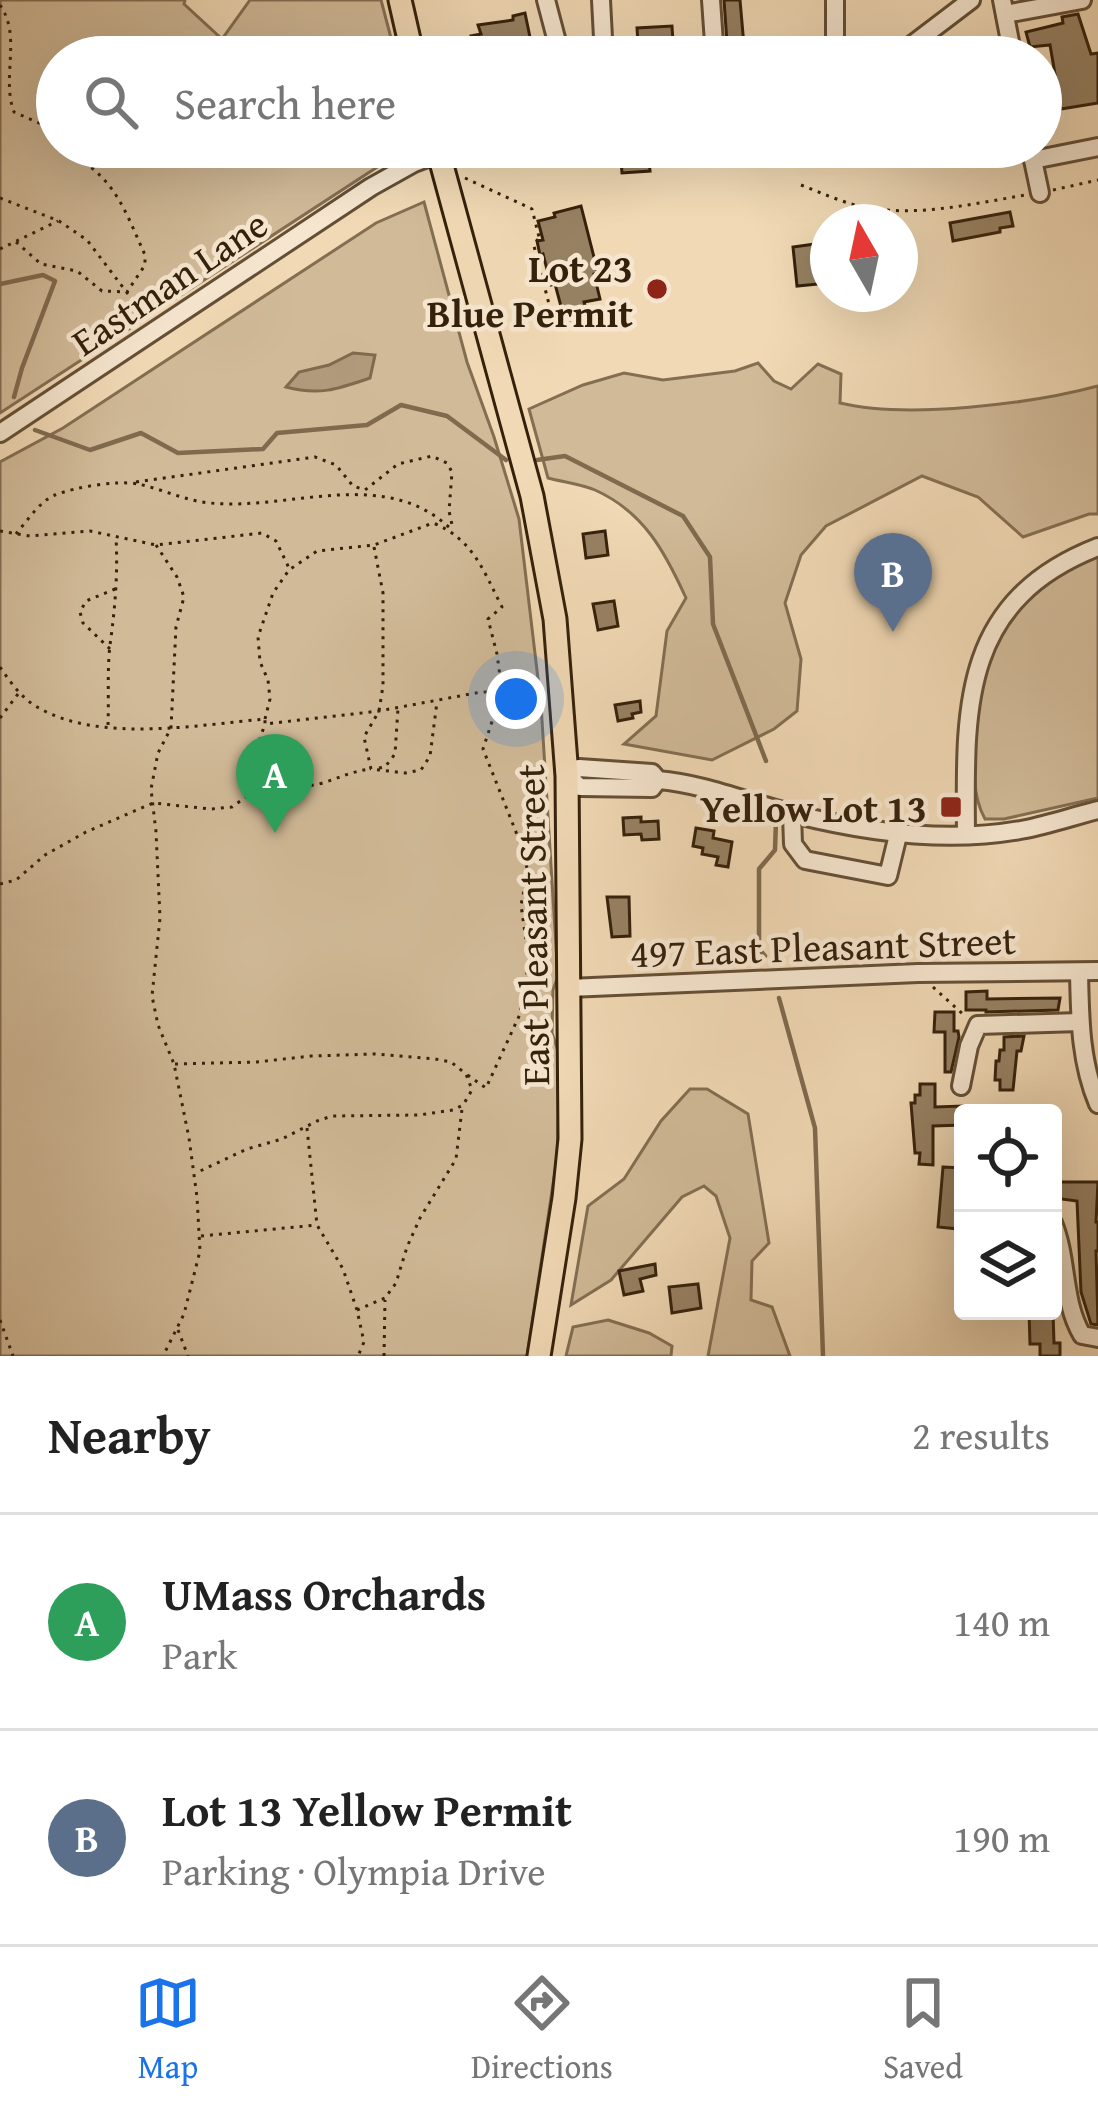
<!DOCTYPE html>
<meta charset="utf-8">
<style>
body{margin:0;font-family:"Gentium Book Plus",serif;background:#f6f6f6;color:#222}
.controls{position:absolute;right:36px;bottom:36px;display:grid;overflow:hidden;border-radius:12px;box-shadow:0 12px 48px #0002}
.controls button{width:108px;height:108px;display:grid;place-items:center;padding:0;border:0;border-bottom:3px solid #e0e0e0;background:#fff;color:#222;font:60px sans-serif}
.compass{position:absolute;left:810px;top:204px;width:108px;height:108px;border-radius:50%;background:#fff;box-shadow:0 12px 48px #0002;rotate:351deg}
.you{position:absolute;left:516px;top:699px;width:42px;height:42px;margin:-30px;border:9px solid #fff;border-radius:50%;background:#1a73e8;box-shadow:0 0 0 18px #1a73e833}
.badge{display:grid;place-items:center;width:78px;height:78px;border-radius:50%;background:#1a73e8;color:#fff;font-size:39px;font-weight:700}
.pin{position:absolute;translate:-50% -99px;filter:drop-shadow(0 3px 6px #0008)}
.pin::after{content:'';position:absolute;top:63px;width:42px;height:36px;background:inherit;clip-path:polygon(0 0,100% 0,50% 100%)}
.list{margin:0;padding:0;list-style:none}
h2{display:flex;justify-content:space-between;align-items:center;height:156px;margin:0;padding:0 48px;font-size:51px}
h2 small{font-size:39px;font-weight:400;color:#767676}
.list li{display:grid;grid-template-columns:78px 1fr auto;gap:36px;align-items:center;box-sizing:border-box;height:216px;padding:0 48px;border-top:3px solid #e0e0e0}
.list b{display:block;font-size:45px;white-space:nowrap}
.list p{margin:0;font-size:39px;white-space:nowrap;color:#767676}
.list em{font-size:39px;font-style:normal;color:#767676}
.icon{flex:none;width:66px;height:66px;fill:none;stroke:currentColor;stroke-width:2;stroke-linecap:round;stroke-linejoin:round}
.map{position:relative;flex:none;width:1098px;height:1356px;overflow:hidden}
.search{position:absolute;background:#fff;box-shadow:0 12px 48px #0002;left:36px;right:36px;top:36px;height:132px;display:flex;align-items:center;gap:30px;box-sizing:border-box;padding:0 42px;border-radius:66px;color:#767676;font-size:45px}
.sheet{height:588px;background:#fff}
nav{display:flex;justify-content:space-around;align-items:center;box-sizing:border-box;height:168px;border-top:3px solid #e0e0e0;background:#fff;font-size:33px;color:#767676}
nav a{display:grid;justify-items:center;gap:6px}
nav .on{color:#1a73e8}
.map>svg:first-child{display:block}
.green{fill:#d1ba98;stroke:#836e52;stroke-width:3}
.water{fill:#b19a7b;stroke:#7f6a4e;stroke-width:3}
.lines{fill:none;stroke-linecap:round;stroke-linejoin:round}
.stream{stroke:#7f6a4e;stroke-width:4.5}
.building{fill:#978163;stroke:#35210b;stroke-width:3}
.minor-casing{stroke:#644f36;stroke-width:22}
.major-casing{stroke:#35210b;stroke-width:27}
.path{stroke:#35210b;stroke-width:3;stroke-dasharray:3 6;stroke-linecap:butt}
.minor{stroke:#f6e6cf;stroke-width:16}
.major{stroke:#f1d9b5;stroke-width:21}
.poi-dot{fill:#8f2418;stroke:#f6e6cf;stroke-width:4.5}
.labels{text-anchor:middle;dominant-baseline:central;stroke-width:9;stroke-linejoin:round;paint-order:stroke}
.poi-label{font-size:39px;font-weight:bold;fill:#35210b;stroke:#f6e6cf;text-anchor:end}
.street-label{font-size:39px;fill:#35210b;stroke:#f6e6cf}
</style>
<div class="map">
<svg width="1098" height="1356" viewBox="0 0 1098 1356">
<rect width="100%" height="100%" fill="#f1d9b5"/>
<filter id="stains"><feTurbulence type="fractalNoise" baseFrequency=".00167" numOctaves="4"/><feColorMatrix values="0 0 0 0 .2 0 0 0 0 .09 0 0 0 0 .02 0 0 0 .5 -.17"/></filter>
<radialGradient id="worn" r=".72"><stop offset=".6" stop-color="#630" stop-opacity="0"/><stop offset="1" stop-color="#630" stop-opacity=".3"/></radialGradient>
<g class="green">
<polygon points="0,0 185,0 184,4 222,39 250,0 381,0 396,57 57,57 57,147 408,147 0,413"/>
<polygon points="424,202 467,362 494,437 519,519 541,704 557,962 558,976 553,990 552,1033 560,1057 557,1158 527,1356 0,1356 0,462 63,428 376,223"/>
<path d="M758,363L774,381L791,389L818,364L841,374L840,403C907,419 1031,404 1098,386V514H1089L1023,537L978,497L922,476L826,526L801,555L785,603L801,659L797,711L774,729L712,760L624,744L656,716L667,631L686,598C665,552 644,512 595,490C581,484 563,482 548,478L529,409L583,385L624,373L663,380L735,371Z"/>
<path d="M1098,555V798L1004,819H985C972,796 973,763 975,737C976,721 976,705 978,690C990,624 1039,581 1098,555Z"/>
<polygon points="690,1089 707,1089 748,1114 769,1243 752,1261 751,1300 772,1307 790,1356 708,1356 730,1238 716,1196 704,1186 682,1197 611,1280 571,1305 588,1206 624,1179 661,1121"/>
<polygon points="608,1320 649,1333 672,1346 671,1356 566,1356 573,1327"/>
</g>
<path class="water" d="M353,353L375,355L370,378C338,389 319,396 286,387L299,372L329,365Z"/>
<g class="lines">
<g class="stream">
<polyline points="0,284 43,275 55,281 22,368 14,397"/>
<polyline points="35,430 90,450 141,433 178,453 263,449 277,433 367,425 401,405 447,416 506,460"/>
<polyline points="537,460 565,456 683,516 710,557 713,624 766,761"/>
<polyline points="765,956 759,949 759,869 775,850 776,821"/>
<polyline points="779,998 815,1128 823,1356"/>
</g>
</g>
<g class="building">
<polygon points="724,0 740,0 745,57 728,57"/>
<polygon points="525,13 532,47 545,44 548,57 476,57 471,36 481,34 478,25 513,20 513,16"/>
<polygon points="1078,14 1091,54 1098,53 1098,103 1061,109 1050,45 1030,47 1026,32 1063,23 1062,17"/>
<polygon points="672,26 674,57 639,57 637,28"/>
<polygon points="648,148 650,171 622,173 620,150"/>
<polygon points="581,206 598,273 594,274 600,299 584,302 586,308 579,310 582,321 566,325 555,284 551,285 543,254 540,255 537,241 543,240 538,221 555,217 554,213"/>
<polygon points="1010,212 1013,226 1000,228 1000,232 953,241 950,223"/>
<polygon points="815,244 819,284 797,286 793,247"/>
<polygon points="605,531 608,555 586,558 583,534"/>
<polygon points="614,601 618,626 598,630 593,604"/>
<polygon points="640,701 641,712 632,714 633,718 618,721 615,705"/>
<polygon points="641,817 641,822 658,821 659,839 642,840 641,834 624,835 623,818"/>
<polygon points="696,828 714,831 713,838 732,842 728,867 716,865 718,857 702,854 703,848 693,846"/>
<polygon points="607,897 629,897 630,936 612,937"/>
<polygon points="987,991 987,999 1060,998 1058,1010 986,1012 986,1010 966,1010 966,992"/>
<polygon points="935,1012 954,1012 954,1031 958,1031 959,1037 951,1072 945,1072 945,1032 934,1032"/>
<polygon points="1024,1036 1021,1051 1017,1051 1013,1090 1000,1090 1000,1080 995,1080 996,1061 999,1061 1000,1050 1004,1050 1004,1037"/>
<polygon points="920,1084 935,1084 935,1107 963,1106 963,1125 933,1126 933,1165 919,1164 920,1153 915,1153 911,1103 915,1103 915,1095 920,1095"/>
<polygon points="943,1167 962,1168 959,1229 938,1227"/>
<polygon points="1053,1182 1098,1182 1096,1222 1098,1222 1098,1251 1096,1251 1098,1325 1091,1324 1081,1292 1077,1201 1054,1198"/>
<polygon points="655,1264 656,1275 640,1279 643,1291 624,1295 619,1271"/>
<polygon points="698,1284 701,1308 672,1313 669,1287"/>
<polygon points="1029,1311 1053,1311 1054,1343 1060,1343 1060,1356 1040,1356 1040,1344 1030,1344"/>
</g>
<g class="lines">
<g class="minor-casing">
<g id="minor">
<polyline points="546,0 561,57"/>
<polyline points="601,0 604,57"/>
<polyline points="711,0 715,57"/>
<polyline points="835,0 835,57"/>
<polyline points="1002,0 1013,57"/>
<polyline points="1005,14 1082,0"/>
<polyline points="896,57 971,0"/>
<polyline points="1031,147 1033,160 1098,147"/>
<polyline points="1033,160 1040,193"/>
<polyline points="0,433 371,187 414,163 457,147"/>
<path d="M658,780L652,788L580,787L567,776L579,768L652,773L658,780C705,784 749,803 794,814C869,833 949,844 1026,829C1050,824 1074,816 1098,810"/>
<polyline points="792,814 793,844 805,860 888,876 898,835"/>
<path d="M966,834C965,708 960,601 1098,547"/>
<path d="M1079,972C1080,1018 1080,1061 1098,1104"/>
<polyline points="569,988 918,973 1098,971"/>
<polyline points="961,1086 969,1046 978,1025 1080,1022"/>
<path d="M1053,1223C1068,1259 1062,1301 1082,1335L1098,1338"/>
</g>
</g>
<g class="major-casing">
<g id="major">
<polyline points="400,0 413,57"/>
<polyline points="437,147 532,496 555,619 567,776 570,1139 564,1198 539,1356"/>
</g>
</g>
<g class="path">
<path d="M0,5C22,36 1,78 14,112L57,131"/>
<polyline points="465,178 532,209 540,241"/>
<path d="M801,185C819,192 837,200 855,205C911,219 970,204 1026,195"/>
<polyline points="1053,190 1098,180"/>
<polyline points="0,198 59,221 87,240 147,319"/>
<polyline points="538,239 534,246 550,308 563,316"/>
<path d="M16,242L41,264L77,271L102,291L127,292L145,265V255C134,231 124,203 107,183C96,170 82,161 71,147"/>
<polyline points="0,249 58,221"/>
<polyline points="136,482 315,457 336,465 353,486 365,490 398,464 432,456 447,463 452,472 449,511 453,529"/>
<polyline points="0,531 30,536 90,531 156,545 262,533 276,541 289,568"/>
<path d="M16,534C27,521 40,501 55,495C75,487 118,480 138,484C162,489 186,501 210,503C292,511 385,465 452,530"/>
<polyline points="156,545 177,577 184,597 176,627 171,728 158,753 151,789 156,832 160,918 152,996 158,1025 174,1064 189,1138 197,1197 200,1251 184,1314 163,1356"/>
<polyline points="374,547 383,593 383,686 379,711 364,737 371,769 405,773 421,770 430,756 437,702"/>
<polyline points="110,649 83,623 80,612 86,601 115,589"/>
<path d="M0,667C11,683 22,699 39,708C100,743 197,725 265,719V724L379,711L481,692L543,691"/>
<polyline points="0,718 18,694"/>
<path d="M265,719L270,699L268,680L260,662L258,637L273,593L289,570L317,551L374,545L433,523C473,539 483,570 502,607L488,619L497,654L502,691L483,749L516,832L528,871L521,905L529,961L520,1014L486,1088L466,1074"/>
<path d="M108,725C109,699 107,671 110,645C115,609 118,574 116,537"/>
<polyline points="379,768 385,767 395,754 398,708"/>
<path d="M258,775C277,781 299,789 319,784C337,779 352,771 370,769"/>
<polyline points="0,884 16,880 45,855 86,832 153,803 211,809 232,807 253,792 257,775 255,753 265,724"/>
<polyline points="933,987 966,1017"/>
<polyline points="175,1064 257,1062 311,1056 375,1054 435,1059 451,1062 466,1074 472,1090 463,1105 453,1110 419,1115 332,1116 317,1121 282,1139 247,1149 198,1172"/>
<polyline points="307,1128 317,1225 343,1269 357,1310 364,1342 358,1356"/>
<polyline points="201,1236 317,1225"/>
<polyline points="357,1310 385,1298 396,1283 407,1247 420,1218 456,1159 462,1109"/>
<polyline points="0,1320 13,1356"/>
<polyline points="178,1330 188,1356"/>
<polyline points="384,1356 385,1300"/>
</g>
<use href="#minor" class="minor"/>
<use href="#major" class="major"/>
</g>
<g class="poi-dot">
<circle cx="657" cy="289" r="12"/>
<rect x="939" y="795" width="24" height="24" rx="6"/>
</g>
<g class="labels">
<g class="poi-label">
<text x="633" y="267">Lot 23<tspan x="633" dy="45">Blue Permit</tspan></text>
<text x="927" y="807">Yellow Lot 13</text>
</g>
<g class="street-label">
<text transform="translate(169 282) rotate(-34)">Eastman Lane</text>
<text transform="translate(532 925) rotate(-91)">East Pleasant Street</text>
<text transform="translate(823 946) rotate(-2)">497 East Pleasant Street</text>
</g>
</g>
<rect width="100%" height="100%" filter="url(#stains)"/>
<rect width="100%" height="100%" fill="url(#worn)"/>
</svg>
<div class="controls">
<button><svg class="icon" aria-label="locate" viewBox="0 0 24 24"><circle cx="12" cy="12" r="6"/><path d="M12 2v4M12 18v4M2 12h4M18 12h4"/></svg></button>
<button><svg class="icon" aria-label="layers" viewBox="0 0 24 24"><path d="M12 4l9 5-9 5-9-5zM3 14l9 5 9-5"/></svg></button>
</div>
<svg class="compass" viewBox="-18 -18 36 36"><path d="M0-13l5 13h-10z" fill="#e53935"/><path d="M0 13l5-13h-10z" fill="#767676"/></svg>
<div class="you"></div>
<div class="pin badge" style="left:275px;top:833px;background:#2e9e5b">A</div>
<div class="pin badge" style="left:893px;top:632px;background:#5c6f8a">B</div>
<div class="search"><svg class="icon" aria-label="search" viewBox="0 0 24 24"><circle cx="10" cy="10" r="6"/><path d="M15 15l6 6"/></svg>Search here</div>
</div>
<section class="sheet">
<h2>Nearby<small>2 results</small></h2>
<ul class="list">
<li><span class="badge" style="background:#2e9e5b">A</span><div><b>UMass Orchards</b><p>Park</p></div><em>140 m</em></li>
<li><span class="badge" style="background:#5c6f8a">B</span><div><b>Lot 13 Yellow Permit</b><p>Parking · Olympia Drive</p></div><em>190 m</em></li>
</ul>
</section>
<nav>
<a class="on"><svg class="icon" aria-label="map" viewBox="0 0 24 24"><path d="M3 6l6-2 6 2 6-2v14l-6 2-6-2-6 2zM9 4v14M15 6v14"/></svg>Map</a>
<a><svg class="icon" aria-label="directions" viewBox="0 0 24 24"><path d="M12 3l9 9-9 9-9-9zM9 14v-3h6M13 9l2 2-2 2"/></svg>Directions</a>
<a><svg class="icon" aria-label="saved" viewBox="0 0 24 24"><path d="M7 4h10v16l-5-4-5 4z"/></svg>Saved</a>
</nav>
